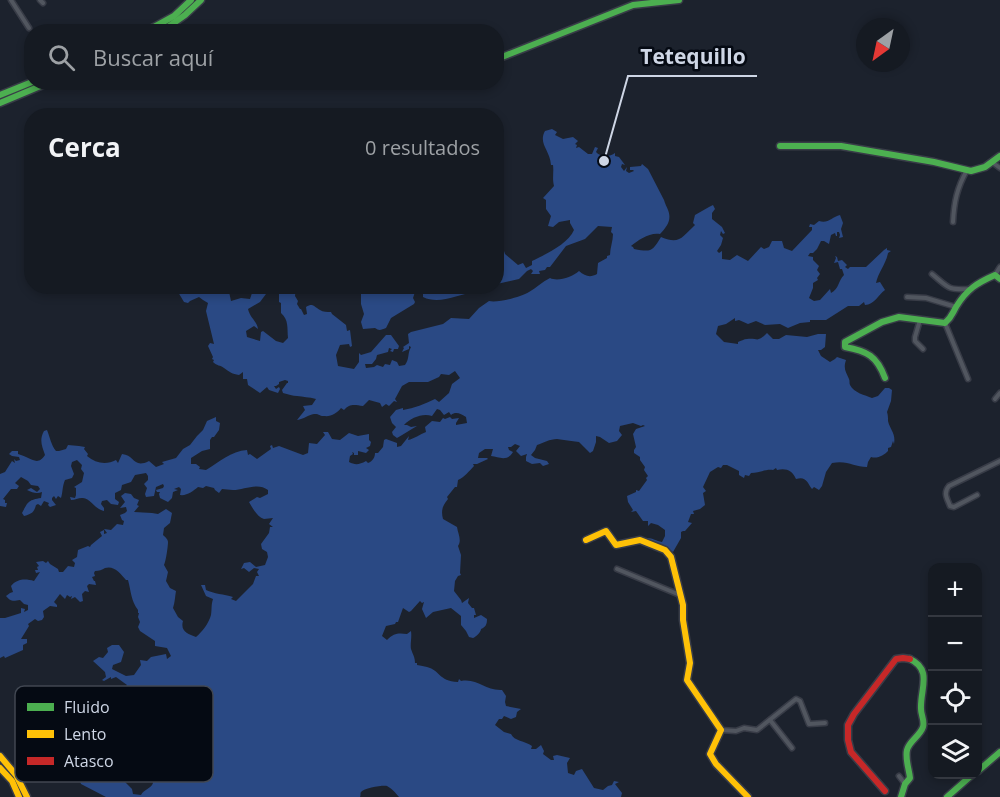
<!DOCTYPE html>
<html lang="es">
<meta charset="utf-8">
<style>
body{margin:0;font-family:"Open Sans",sans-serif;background:#22272f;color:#f1f3f6}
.controls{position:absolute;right:18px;bottom:18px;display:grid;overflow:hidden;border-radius:12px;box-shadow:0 3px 9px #0003}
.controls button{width:54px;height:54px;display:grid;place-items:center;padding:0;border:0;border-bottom:2px solid #343840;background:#151a22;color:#f1f3f6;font:30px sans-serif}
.compass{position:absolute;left:856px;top:18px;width:54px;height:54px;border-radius:50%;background:#151a22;box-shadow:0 3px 9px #0003;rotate:213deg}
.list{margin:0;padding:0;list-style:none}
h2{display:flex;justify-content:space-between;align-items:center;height:78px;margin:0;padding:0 24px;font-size:26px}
h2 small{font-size:20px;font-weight:400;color:#9da1a5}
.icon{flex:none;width:33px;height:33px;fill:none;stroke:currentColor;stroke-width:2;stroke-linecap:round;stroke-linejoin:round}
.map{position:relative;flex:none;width:1000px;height:797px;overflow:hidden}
.search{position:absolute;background:#151a22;box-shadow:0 3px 9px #0003;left:24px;top:24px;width:480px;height:66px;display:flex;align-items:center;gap:15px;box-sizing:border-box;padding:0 21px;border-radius:24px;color:#9da1a5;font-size:22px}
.panel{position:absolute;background:#151a22;box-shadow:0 3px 9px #0003;left:24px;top:108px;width:480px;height:186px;border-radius:24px}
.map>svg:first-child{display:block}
.forest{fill:#2a4984}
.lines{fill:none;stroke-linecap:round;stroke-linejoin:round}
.street-casing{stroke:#383c47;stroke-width:7}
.fast-casing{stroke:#383c47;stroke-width:9}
.slow-casing{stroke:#383c47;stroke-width:9}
.jam-casing{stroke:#383c47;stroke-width:9}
.street{stroke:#51565f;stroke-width:4}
.fast{stroke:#4caf50;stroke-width:6}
.slow{stroke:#ffc107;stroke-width:6}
.jam{stroke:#c62828;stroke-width:6}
.key{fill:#050a13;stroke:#414752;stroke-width:1.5}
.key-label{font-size:16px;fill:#ced6e5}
.leader{fill:none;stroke:#ced6e5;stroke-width:2}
.callout-dot{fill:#ced6e5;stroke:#050a13;stroke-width:2}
.callout-label{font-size:21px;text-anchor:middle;font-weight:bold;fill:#ced6e5;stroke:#050a13;stroke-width:5;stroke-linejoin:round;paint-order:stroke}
</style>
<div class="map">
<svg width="1000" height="797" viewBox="0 0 1000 797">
<rect width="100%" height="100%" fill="#1c222d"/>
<g class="forest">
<path d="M552,129L557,132L555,135L563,139L573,137L578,141L575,144L577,145L576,148L579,147L588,154H592L595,147L598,148L596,152C600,157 610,157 615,153V156L619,157L625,165L622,164L621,167L624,171L627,167L626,171L629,173L634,171L633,170H630V167L641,166L642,164L648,169L664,200C665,204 667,207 668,210C672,220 667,227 660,234C650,232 638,240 631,246L633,247L634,249C651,252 652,252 661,237C680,245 682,237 695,225L693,223L695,215L709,207L713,205L715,209L712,213V219L722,227L725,233L723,234L721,231L720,235L723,238L721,245L717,251L719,253L722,251V259L730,260L737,255L748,261L761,247L764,249L769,247L772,241H782L784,248L792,251L812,230V227H809L810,224L814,225L819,221C828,224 832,217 840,215L843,223L841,229L843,237L839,238L840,235L839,232H837V236H836L835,233L831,235L829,244L824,241H821L817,249L813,253H810L808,256L813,257V260L819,266L817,270L820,274L817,278L818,280L813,283V288L809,298L814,301L820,300L830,289L831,293C839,289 838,281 844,275L842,269H840L838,262L834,263L836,258L835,256L837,257L838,261L842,260L847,265L845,267L848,269L850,267H866L884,250L887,248V250L891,251L888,253C886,264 878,273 876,283L880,282L885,290C878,295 874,305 865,305L864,302L859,306H848L826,320H810V322L800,323L788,328L780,324L765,325L756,321L748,324L739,320L735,321V318L726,324L718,326L716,334L724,342L738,344V342C741,341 744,339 747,339C759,338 757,343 767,333L773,339H779L786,335L807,337L818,334H826L825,347L821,350H818L821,356L830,362L835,359L837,357L846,360C843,369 846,372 849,379C850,381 849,383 850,385C854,393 865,395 872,398L878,396L885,388H889L892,390L891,401L887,412C888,415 888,418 888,421C890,430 896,433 894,444L893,441L891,447L888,448V451C884,455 878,459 871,457L868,462L867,467C854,467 848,460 832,463L826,472L822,486L819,490L814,487L812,489C807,482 806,476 796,479C792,470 786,468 777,470L776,468L773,470C765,469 759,473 751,473L749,476L745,475L744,478L739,475V471L727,465H723L721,468L718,467L710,472L703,487L706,491L703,493L705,505L700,509L693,511L694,514H691L688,522L692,523L685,531H683L681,532V538L673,552L667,548L660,550L646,542L647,538C653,538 656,541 662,542L665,536V530L658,525L651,523L648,526V521H643L636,511L631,512L633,510L628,502L627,496L636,492V490L639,491L647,480L646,478L648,476L644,470L645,467L640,460V457L634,453V450L636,447L633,434L636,429L645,426L643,425L641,426L633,423L620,426L619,431L622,435L617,441L609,443L600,437L596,436V442L593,451L590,453L579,442C571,441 564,440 557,439C550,439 543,443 537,445L535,450L531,455L535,458L547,461L549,464L543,466L540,463L532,464L526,461V457L527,454L521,456L516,451L520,446L515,444L511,447H508L509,450L513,452C507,462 499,457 491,456L493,449H485L479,453L478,458H487L488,459L477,464H473L474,466C469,471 465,477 458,480L457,487H455L447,497L448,499C442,506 441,511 443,519L457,527C458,534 462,540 458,546L461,555L460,573L461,575L458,576L455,581L454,591L461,600L462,603L469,598L468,603L472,608H474L476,615H474V618L481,615L487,619C487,624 486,627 481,629C481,632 476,637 473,638L469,637L466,631L461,625V616L451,608L433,612L426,618L422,609L424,602L422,603L420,601L411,611L409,612L403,608L398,622H396L395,624L386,626L382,636L387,640C394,633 398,633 407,634L411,631C412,638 410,644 411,649C413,655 415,657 415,663H417V665C421,666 424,666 427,667C440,670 438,681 458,682L459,679L461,681C478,678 485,691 502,690L506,696L505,702L506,706L521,709L517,712L516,717L511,719L504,716L502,719H499L495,725L504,732L511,734C514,741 525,741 532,746L531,749H536L541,745L544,751L543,754L551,760H554L553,756L557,755L570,758L567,763L568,773L574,775L576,771L582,769L594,788L603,790L608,786L612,785L614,781L619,782L615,784L622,793L621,797H399C396,793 391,788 387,786C383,785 364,788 361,792C360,793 361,795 360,797H106L81,784L79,779L82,778L84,771L88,775L85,778C96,781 106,779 117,781L122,773L126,775L130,774L128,779L124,781L132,789L133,794L141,795C144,789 151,789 153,783L150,775V769L147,765V761L151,759L153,761L157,760L160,756L157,753L162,750L158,738L153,735L152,731H156V724L152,723L147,716L142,717L143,713L150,710L155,711L157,707L164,716L170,713L172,709L171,707L174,704C168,697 167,694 159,689L155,693C147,687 139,690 131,695V700L134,706L138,708L140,711L137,721L129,722V717L123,715L122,707L112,709L110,706L122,701L121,699L124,698L121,694L127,685L116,677L111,679V677L104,681L102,680L106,677L105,672L93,661L99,657L103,658L108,652L107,648L112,645H119L124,652L121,662L113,665L112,669L126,676L134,675L141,665L140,660L147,661L151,657L166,654L167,659L171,656L167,648L155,646V641L140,631L138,627L140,622L138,617L139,613H138V610C131,601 131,591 128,580H126C121,574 114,565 105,568C102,570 99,571 95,571L94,573L95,576L92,577L94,581H95L96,585L89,584L87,586L89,592L85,591L82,594L83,601L80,602L75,597L71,599L72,596L70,597L67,595L65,599L60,594L54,602L57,605V607L50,606L43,611L44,617L42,620L38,621L35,619L28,624L29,626L21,639H27V643L23,645V650L5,658L4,656L0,658V618H5L21,613V608L25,609L24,612L28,610V605L24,604L20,600C13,601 11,602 6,596L10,593L13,592L11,586C18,578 26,579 34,581L40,572L36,573L35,570H38L37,567L39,566L36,562L43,561L46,563L48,561L50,564L58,569L59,572H63L68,566L74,567L75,563L72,560L77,557L78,550L88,546L90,547L91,545L102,536L100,532L104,530V534L107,533L104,529L111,530L117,524L123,525L124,521L122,520L120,515L125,513L127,511L126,507L120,508L125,502L121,496L125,493L131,494L134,498L139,500L137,505L139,506L134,512L152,513L158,514L166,509L172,513L170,523L164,528L163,535C165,537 168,539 168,542C168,546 166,561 164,565L168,572L166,581L170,588L176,591C175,596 175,602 173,608L178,617L183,621C180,631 188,634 196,637C202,632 209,623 211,615C212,609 211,605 213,599L206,596L201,585H205L206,590C214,594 224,594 233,597L231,599L236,601L253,584L256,576H259L257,572L259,569L254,568L249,572L244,568L241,569L244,563L250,562L256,567L265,565L268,557L267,552L262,549L261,544L269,533L270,527H273L269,524L273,518C270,518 267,519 264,519C257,517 252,507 249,502L257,497L260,498L268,494V490C258,482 244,490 233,490C229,490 225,489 222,489L219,493L215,490L214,488L206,486L203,488L198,487C193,491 187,496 180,495L181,489L179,487L174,489L178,490L173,492L172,498L168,502L160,498L159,494L160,492H157L156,490L163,488L164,486L163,484L156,487L154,496L146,497L145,494L147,488L144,484L148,480V476L146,473L135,475L131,482L122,485L121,490L115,493V499L119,502L118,505L111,504L107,500L102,501L101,504L104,508V511C94,509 90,497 82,498C78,498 75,500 71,500L70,497L75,498L76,495V488L74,487L82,482L84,473L81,469L82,465L77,460L72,462L71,466L74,474L72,478L65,480C62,487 63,492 61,498L58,496L56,499L54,496L52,498V500L56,505L50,507L48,505L49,503L44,501L41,506L38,504L36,505C34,513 31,514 24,516L22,513C28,502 28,500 41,498L42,492C37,494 33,493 27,490L31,488L37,492L40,489L38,486L31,485L28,481L21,477L15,483L19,486L17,489H11L3,499L5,500V503H7L6,507L0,506V474L5,472L12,461L15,463L14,459L16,461L20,460L19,457L12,456L9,454L12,451H18V454C21,455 24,456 26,457C35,461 39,464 45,455C42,446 39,440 44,431L47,430C50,437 51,445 56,451H59L66,449L68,445L79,446L85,447L84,449L88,454L87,456C96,464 107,465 116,460L118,463L122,454C135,455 133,469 149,461L156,467L164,464L162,462L176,458L183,449L190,445L197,436L203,430L207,421L216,417V421L220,423L219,430L214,437H212L210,440V449L202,451L191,458V464H196L200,467L199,469L206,470C219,462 231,451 247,450L248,455L250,454L257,459L271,449L270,446L272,445L273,448L279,446L303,455L308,453L309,443L317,444L325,435L323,432H328L332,439L340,440L349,433L358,436L369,434V440L371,442L370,446L366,448L369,450L366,453L358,451V455H354V453L352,452L353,454L350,456L349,462C355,465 359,465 366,461L368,463C373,461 375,457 375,453H378L383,447L384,440L386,439L397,443V447L401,446L409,436L408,440C414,439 420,434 426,432L425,427L432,421L440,422L443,418L445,419L450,417L452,419L459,418L456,423V425L467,423L466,417C461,414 456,411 451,415L449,412L444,415L440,410L437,409L432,416C422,413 411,418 404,425H407L411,427L417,426C410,430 404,434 397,438L393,435L392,432L396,427L392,423L390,417L396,410L403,408V410C414,408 425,404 435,399L439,402L449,393L452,384L460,378L455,371L449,375L441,374L439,377L428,382H409L402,386L395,399L397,402L394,401L389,406L386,404L382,407L380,403L369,400L363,406C355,405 350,403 344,410L341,408C337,413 331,417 324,416C318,416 321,414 314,414C308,415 304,419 297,420L305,410L303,406L312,405L316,399C309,397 303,397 297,396C293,396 288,394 283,393L282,390L287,383H288V381L285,380L279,382V384L276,386H274L276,389L279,387L280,389L278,393L269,390L267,387L260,393L248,385L247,379H243V372L239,375C232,374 230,372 224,368C220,365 217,366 213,362L214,360L212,359L213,357L208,346L210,343L214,344L206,311L208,303L203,300L199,297L190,301L188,303L184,302L175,287H228L231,301L241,298L250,299L254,287H267L266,294L260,302L248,309C250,318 257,321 258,329L254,326L246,331L247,337L260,341L261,332L263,331L276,341L283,343L288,338C287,328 289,320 281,313V303L279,302V292L283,287H296L295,296L298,301L297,304L300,309H301L304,315L307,314L306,307C313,303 313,306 320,310C323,312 327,312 331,312L332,314L346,325L347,331L350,330L352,346L350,347L349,344L340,345L336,355L338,366L354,369L359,362V353L361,355L371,352L386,335H391L399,346L398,349H394L393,352L390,351L392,349L389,348L388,352L377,355L376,359L372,364H365L366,368L374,367L377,365L383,367L385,364L390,365L392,360L397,362L399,366L405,365C410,358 407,354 411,347L409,346V349L402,352L404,348L403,347L409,343L408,334L411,332L443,324L451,318L469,319L479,308L489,301C498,303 521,297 529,292C536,288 542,282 550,278C558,282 572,277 579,271C585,276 590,278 597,274L598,263L607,258V256L610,255C610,248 613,241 613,234L611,232L612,227L598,226L585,239L566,246L550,267H547L545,270L539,271L540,274H531L533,271L531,269L527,271L519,279L497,284V256L500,253H503L504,251L505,254L518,265L523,263L526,268L532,265V261C546,254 568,244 574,230L570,223V220L559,222L553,227L548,226L551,216L546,209V200L543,198L554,186C552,178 554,173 553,165H551C550,150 538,144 545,131Z"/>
<path d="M364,286L378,287H492L489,291L484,293L477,289L473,292C457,295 439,305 423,297V294L415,292L413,298L415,302L414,304L391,318L386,328C381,330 379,331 375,328L363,329L361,322L364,314L361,304V294Z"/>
</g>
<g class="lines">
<g class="street-casing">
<g id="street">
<polyline points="11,0 29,28"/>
<polyline points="40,0 43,3"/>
<polyline points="992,162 1000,168"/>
<path d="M953,222C954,202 957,188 967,170"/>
<path d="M932,274C949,288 947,290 969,289"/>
<polyline points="995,275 1000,267"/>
<polyline points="907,297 926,298 956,307"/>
<polyline points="920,320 915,337 915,341 923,349"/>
<polyline points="945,323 968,379"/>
<polyline points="995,399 1000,393"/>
<path d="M977,495L954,507L950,506C947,498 943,493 949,486L1000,461"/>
<polyline points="617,569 680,595"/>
<polyline points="770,720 792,748"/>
<polyline points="721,730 736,731 744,728 757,730 796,699 800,701 809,724 825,723"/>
<polyline points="899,776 905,784"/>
</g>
</g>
<g class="fast-casing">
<g id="fast">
<polyline points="145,32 174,16 191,0"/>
<polyline points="161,32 185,15 201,0"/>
<polyline points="502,57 633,5 679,0"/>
<polyline points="0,95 32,82"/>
<polyline points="0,103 50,82"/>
<polyline points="780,146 841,146 934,162 971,171 985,167 1000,156"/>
<path d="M885,378C877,356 867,351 845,347V342L882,322L899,317L945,323C952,317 952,314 956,307C967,289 977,283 995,275L1000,279"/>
<polyline points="978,771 1000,752"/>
<path d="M901,797L905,784L910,778C909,769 905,759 907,750C909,741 920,736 923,727C925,721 921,715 921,709C920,689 933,670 910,659"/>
<polyline points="947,797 973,774"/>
</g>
</g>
<g class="slow-casing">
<g id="slow">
<polyline points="586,540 606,531 616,545 640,540 665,550 671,557 683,605 683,620 690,663 687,680 721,730 710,754 716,764 748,797"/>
<polyline points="0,756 16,775 27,797"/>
<polyline points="0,768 12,781 19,797"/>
</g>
</g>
<g class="jam-casing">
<polyline id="jam" points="885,791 851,752 848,740 848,725 854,714 896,659 903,658 910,659"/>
</g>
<use href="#street" class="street"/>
<use href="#fast" class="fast"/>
<use href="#slow" class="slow"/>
<use href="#jam" class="jam"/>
</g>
<rect x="15" y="686" width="198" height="96" rx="9" class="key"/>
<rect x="27" y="703" width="27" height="8" fill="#4caf50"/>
<rect x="27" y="730" width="27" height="8" fill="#ffc107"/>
<rect x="27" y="757" width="27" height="8" fill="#c62828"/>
<g class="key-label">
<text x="64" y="713">Fluido</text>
<text x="64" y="740">Lento</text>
<text x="64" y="767">Atasco</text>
</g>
<path class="leader" d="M604 161L628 76H757"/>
<circle class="callout-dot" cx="604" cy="161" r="6"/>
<g class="callout-label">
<text x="693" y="64">Tetequillo</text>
</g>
</svg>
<div class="controls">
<button>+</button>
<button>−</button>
<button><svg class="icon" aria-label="locate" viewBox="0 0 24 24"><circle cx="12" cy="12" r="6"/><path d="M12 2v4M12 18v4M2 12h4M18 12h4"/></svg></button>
<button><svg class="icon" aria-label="layers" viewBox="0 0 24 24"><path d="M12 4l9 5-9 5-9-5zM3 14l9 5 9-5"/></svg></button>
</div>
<svg class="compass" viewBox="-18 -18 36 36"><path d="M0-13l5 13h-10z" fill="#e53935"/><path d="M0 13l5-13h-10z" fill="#9da1a5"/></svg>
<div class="search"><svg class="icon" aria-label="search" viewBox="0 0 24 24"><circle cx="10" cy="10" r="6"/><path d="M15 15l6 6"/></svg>Buscar aquí</div>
<section class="panel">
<h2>Cerca<small>0 resultados</small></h2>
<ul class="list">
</ul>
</section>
</div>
